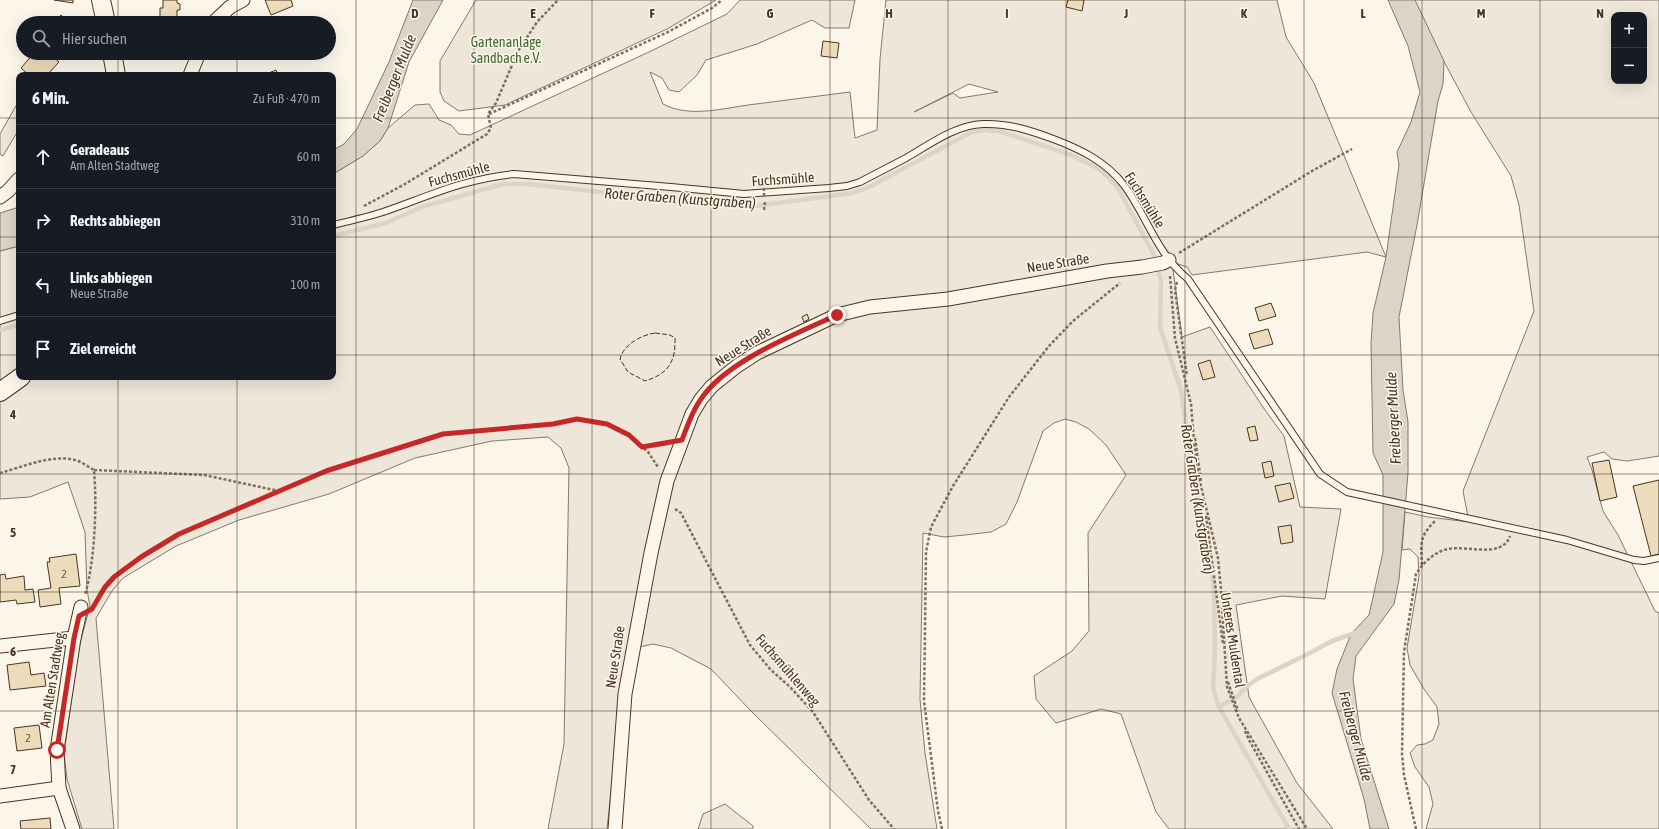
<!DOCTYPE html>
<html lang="de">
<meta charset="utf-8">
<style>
body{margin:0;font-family:"Asap Condensed",sans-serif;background:#242831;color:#f1f3f6}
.controls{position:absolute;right:12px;top:12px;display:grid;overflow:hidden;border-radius:8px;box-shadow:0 4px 16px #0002}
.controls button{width:36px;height:36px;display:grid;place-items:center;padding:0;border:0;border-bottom:1px solid #363941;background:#171b24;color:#f1f3f6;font:20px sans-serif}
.stop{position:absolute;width:12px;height:12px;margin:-9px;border:3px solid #c62828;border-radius:50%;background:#fff}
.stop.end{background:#c62828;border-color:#fff;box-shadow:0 1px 4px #0008}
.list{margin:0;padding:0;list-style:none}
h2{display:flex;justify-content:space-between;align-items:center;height:52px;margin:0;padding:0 16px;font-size:17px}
h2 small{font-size:13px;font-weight:400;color:#9ea1a6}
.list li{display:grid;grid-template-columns:26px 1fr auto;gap:12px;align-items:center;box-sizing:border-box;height:64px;padding:0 16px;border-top:1px solid #363941}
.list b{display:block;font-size:15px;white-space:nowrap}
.list p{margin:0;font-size:13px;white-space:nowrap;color:#9ea1a6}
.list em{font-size:13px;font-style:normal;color:#9ea1a6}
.icon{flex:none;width:22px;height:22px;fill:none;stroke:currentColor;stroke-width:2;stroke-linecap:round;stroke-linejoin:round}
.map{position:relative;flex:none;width:1659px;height:829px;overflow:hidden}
.search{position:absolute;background:#171b24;box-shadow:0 4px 16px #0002;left:16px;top:16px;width:320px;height:44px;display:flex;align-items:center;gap:10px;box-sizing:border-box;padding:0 14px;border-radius:22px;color:#9ea1a6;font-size:15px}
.panel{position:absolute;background:#171b24;box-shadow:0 4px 16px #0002;left:16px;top:72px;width:320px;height:308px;border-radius:8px}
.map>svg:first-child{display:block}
.green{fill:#ede6d9;stroke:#887966;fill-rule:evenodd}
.water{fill:#dcd4c6;stroke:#887966}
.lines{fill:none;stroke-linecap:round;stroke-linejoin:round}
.stream{stroke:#dcd4c6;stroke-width:4.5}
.building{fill:#ecdcbc;stroke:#4a3520}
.lane-casing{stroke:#4a3520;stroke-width:8}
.street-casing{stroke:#4a3520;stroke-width:15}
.secondary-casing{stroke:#4a3520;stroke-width:20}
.path{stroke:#7f6f5c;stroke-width:2.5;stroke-dasharray:3 2;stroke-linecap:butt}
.lane{stroke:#fbf6e9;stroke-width:6}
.street{stroke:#fbf6e9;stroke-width:13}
.secondary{stroke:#fbf6e9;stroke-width:18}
.path-bridge{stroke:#7f6f5c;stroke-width:2.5;stroke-dasharray:3 2;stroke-linecap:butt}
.fence{stroke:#4a3520;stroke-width:1;stroke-dasharray:5 2;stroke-linecap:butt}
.route{stroke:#c62828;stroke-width:5}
.grid{fill:none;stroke:#4a3520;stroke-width:1;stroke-opacity:0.55}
.labels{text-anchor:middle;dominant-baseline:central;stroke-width:3;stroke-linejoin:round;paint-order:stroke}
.number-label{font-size:12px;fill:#725f47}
.park-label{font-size:14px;fill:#436837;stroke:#fbf6e9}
.street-label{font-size:14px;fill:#4a3520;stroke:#fbf6e9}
.water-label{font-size:15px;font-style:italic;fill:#4a3520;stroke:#fbf6e9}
.grid-label{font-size:13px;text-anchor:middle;font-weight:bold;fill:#4a3520;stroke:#fbf6e9;stroke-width:3;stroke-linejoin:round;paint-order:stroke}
</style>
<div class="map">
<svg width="1659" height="829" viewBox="0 0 1659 829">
<rect width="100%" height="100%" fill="#fbf6e9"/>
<g class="green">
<polygon points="476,0 716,0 667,29 505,105 459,111 444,101 440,92 440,61"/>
<path d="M740,0H855L849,28H825L812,20L757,44L706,60L697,75L679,92L669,90L662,78L650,72L663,104C691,119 727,107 756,104C787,100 819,96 850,92L855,138L877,130L880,59L886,0H1277L1286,37L1314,83L1386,257L1367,252L1192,275L1187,267L1172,262L1182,337L1210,327L1265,410L1284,436L1300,507L1341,509L1325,599L1282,596L1236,605L1249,697L1297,783L1333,829H1169L1156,812L1121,714L1101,709L1056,723L1036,699L1034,676L1072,651L1089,631L1088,533L1126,475L1106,445L1089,429L1076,422L1065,419L1054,423L1043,431L1017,502L1006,524L991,532L965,535L944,537L923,533L920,699L925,753L937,829H871L751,711L711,669L671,648L653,644L626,650L607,829H548L564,744L569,468L561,448L548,437L492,441L415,458L329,494L239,520L176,546L123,578L112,591L96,618L114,829H82L67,779L64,754L78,651L90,606L87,590L85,532L68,482L30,497L0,499V251L19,246V377H333V174L363,156L380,141L388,128L415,105L429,104L439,120L451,125L459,134L470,135L649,52L727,14ZM969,84L998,92L960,98L953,93L914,112Z"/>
<path d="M1411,0H1659V456L1627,461L1612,459L1604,452L1587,457L1592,470L1603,511L1618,535L1655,611L1659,613V829H1426L1433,804L1429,787L1415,767L1410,753L1417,745L1425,744L1433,740L1439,724L1437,707L1424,689L1410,665L1407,648L1419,576L1418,557L1410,549L1402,550L1405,512L1428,517L1469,522L1463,491L1534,311L1519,205L1511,176L1471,112ZM1614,15H1644V81H1614Z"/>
<polygon points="17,104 19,104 19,129 3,156 0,154 0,134"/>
<polygon points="725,804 753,826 753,829 698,829 703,814"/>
</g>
<g class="water">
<polygon points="413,0 443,0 409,62 388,128 380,141 363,156 333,174 333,150 344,144 357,129 389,62"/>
<polygon points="1388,0 1415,0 1444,61 1443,84 1438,101 1417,225 1399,317 1403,390 1408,422 1408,473 1399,580 1394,604 1356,656 1353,679 1361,739 1389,829 1370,829 1364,799 1332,693 1337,669 1351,634 1369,615 1383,552 1383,475 1373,453 1371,344 1373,313 1386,257 1399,165 1397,152 1411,122 1420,92 1408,46"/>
<polygon points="19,207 19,246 0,251 0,213"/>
</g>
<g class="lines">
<g class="stream">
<polyline points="333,236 386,223 422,207 503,184 527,184 694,202 755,206 852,193 869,187 970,133 983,130 999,131 1071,155 1096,167 1108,177 1118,188 1155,257"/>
<polyline points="1159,273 1161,281 1160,327 1181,390 1194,482 1211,563 1214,594 1215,649 1213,688 1219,707 1289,829"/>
<polyline points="0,330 19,325"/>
<polyline points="1219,707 1238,696 1246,687 1257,679 1308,654 1332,641 1355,633"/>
</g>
</g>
<g class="building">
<polygon points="54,0 73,0 73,3"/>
<polygon points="163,0 177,0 177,3 180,4 180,10 177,10 177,20 160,21 160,8 163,8"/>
<polygon points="265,0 291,0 293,6 271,15"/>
<polygon points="1068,0 1084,0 1082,11 1066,7"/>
<polygon points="61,15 70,23 54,23"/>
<polygon points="823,41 839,43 837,58 821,56"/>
<polygon points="34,53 49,53 59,62 47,75 29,75 21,68"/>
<polygon points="276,70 278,75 264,75"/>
<polygon points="1271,303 1276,316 1259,321 1255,308"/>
<polygon points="807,314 809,319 804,322 802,317"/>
<polygon points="1268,329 1273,344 1254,349 1249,334"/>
<polygon points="1210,360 1215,377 1203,380 1198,364"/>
<polygon points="1255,426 1258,440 1250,441 1247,428"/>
<polygon points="1609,460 1617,497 1600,501 1592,463"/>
<polygon points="1271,461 1274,476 1265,478 1262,463"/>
<polygon points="1659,480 1659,554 1651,556 1633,486"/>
<polygon points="1290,483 1294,498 1279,502 1275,486"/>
<polygon points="1291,525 1293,542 1281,544 1278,527"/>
<polygon points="76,554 80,586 59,588 61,604 40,607 38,590 51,588 47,562 50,562 49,558"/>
<polygon points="5,574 6,579 24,576 25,590 33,589 35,602 17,604 16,600 0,602 0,575"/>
<polygon points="29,662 31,675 44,673 46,686 10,690 7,665"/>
<polygon points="39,725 42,748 17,751 14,728"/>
<polygon points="50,818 51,829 21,829 20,821"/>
</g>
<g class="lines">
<g class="lane-casing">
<g id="lane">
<path d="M333,225C350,221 367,217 383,212C429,196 464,179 514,174L671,187L744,194L829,188L847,186L860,182C875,174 891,166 906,158C929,145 955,125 983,124C1009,123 1032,131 1056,140C1082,150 1106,162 1124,185C1147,216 1156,253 1188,279L1320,474L1347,492L1567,540L1634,560L1644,561L1659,558"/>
<polyline points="0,321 19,315"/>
</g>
</g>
<g class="street-casing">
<g id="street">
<polyline points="213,23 230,7 243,0"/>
<polyline points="190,75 199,53"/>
<polyline points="0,197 8,191 19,179"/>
<polyline points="0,646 74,638"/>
<polyline points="0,796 59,788"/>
<polyline points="73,829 59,788 57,750 74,638 81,607"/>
<polyline points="615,829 625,694 651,553 667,481 692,414 701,399 712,386 737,366 757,353 837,315 870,307 948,299 1107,271 1142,267 1163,263 1169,260"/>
</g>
</g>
<g class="secondary-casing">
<g id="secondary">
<polyline points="101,0 106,23"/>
<polyline points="112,53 116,75"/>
<polyline points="0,392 21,377"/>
</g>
</g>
<g class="path">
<polyline points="489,114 668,32 712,8 722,0"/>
<polyline points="364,206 405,184 487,134 491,128 488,114 496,103 518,51 537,22 558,0"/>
<polyline points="764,210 765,202"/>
<polyline points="1179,253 1312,171 1352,149"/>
<polyline points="1170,276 1175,338 1191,404 1196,465 1218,558 1221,589 1227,687 1239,718 1307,829"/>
<polyline points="1177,282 1175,290 1187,376"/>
<polyline points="1195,438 1201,481"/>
<polyline points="643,447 668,444"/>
<polyline points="94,470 204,475 279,491"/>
<path d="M0,473C23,467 51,454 75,460C81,461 88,467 94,470C97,506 95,560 85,595"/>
<polyline points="675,509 681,513 750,645 771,670 790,687 813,712 869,800 894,829"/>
<polyline points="1206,516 1223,644"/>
<path d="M1422,565C1421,543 1419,537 1435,521"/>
<polyline points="94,605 105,587 115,577 141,557 179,534 326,471 443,434 553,424 577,419 607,424 629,435 648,452 658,467"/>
<polyline points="1228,682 1238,711"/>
<polyline points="1245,731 1249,740 1299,829"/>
<polyline points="942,829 938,811 924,701 926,552 931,527 953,486 1009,397 1049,346 1073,321 1120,283"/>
<path d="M1416,829L1404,775L1402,754L1404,652L1416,574C1423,563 1434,552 1448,549C1467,545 1502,559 1510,536"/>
</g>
<use href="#lane" class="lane"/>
<use href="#street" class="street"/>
<use href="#secondary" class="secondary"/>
<polyline class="path-bridge" points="764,196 764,184"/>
<path class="fence" d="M655,333L670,335L675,338C676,362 668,374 645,381L628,372L620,359C623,345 641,335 655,333Z"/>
</g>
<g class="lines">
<path class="route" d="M57,750L74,638L79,616L92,609L105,587L114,577L141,557L179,534L326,471L443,434L553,424L577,419L607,424L629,435L642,447L682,440C687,427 692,411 701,399C726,361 796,334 837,315"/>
</g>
<path class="grid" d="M118,0V23M237,0V23M356,0V829M474,0V829M592,0V829M711,0V829M830,0V829M948,0V829M1066,0V829M1185,0V829M1304,0V829M1422,0V829M1540,0V829M118,53V75M237,53V75M0,118H19M333,118H1659M0,237H19M333,237H1659M0,355H19M333,355H1659M118,377V829M237,377V829M0,474H1659M0,592H1659M0,711H1659"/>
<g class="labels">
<g class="number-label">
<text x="64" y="574">2</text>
<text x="28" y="738">2</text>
</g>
<g class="park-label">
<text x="506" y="42">Gartenanlage<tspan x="506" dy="16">Sandbach e.V.</tspan></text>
</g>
<g class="street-label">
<text transform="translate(459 174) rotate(-15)">Fuchsmühle</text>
<text transform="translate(783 179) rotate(-4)">Fuchsmühle</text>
<text transform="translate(1145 200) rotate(58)">Fuchsmühle</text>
<text transform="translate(1058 263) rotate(-9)">Neue Straße</text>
<text transform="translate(743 346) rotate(-32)">Neue Straße</text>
<text transform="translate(1233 640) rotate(81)">Unteres Muldental</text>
<text transform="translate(615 657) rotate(-81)">Neue Straße</text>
<text transform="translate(788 670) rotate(49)">Fuchsmühlenweg</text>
<text transform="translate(52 680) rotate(-81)">Am Alten Stadtweg</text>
</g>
<g class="water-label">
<text transform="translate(394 78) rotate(-68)">Freiberger Mulde</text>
<text transform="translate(680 198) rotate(4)">Roter Graben (Kunstgraben)</text>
<text transform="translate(1393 418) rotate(-93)">Freiberger Mulde</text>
<text transform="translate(1198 499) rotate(81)">Roter Graben (Kunstgraben)</text>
<text transform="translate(1356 736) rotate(75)">Freiberger Mulde</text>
</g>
</g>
<g class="grid-label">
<text x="415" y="18">D</text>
<text x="533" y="18">E</text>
<text x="652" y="18">F</text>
<text x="770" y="18">G</text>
<text x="889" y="18">H</text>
<text x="1007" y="18">I</text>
<text x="1126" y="18">J</text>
<text x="1244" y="18">K</text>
<text x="1363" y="18">L</text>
<text x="1481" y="18">M</text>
<text x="1600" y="18">N</text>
<text x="13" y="419">4</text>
<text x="13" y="537">5</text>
<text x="13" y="656">6</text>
<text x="13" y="774">7</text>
</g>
</svg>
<div class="controls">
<button>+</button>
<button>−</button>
</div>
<div class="stop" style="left:57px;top:750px"></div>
<div class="stop end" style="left:837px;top:315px"></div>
<div class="search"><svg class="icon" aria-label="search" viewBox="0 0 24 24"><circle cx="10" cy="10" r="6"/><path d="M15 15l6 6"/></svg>Hier suchen</div>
<section class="panel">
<h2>6 Min.<small>Zu Fuß · 470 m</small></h2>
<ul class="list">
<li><svg class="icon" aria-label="ahead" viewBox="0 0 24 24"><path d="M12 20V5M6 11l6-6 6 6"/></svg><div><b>Geradeaus</b><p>Am Alten Stadtweg</p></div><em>60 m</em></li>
<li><svg class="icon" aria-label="right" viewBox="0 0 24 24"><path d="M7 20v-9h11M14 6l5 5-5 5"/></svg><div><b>Rechts abbiegen</b></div><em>310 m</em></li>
<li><svg class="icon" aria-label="left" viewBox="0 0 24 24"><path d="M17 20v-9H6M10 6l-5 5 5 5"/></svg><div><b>Links abbiegen</b><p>Neue Straße</p></div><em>100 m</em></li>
<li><svg class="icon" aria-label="arrive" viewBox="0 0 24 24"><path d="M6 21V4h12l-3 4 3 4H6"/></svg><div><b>Ziel erreicht</b></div></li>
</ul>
</section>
</div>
